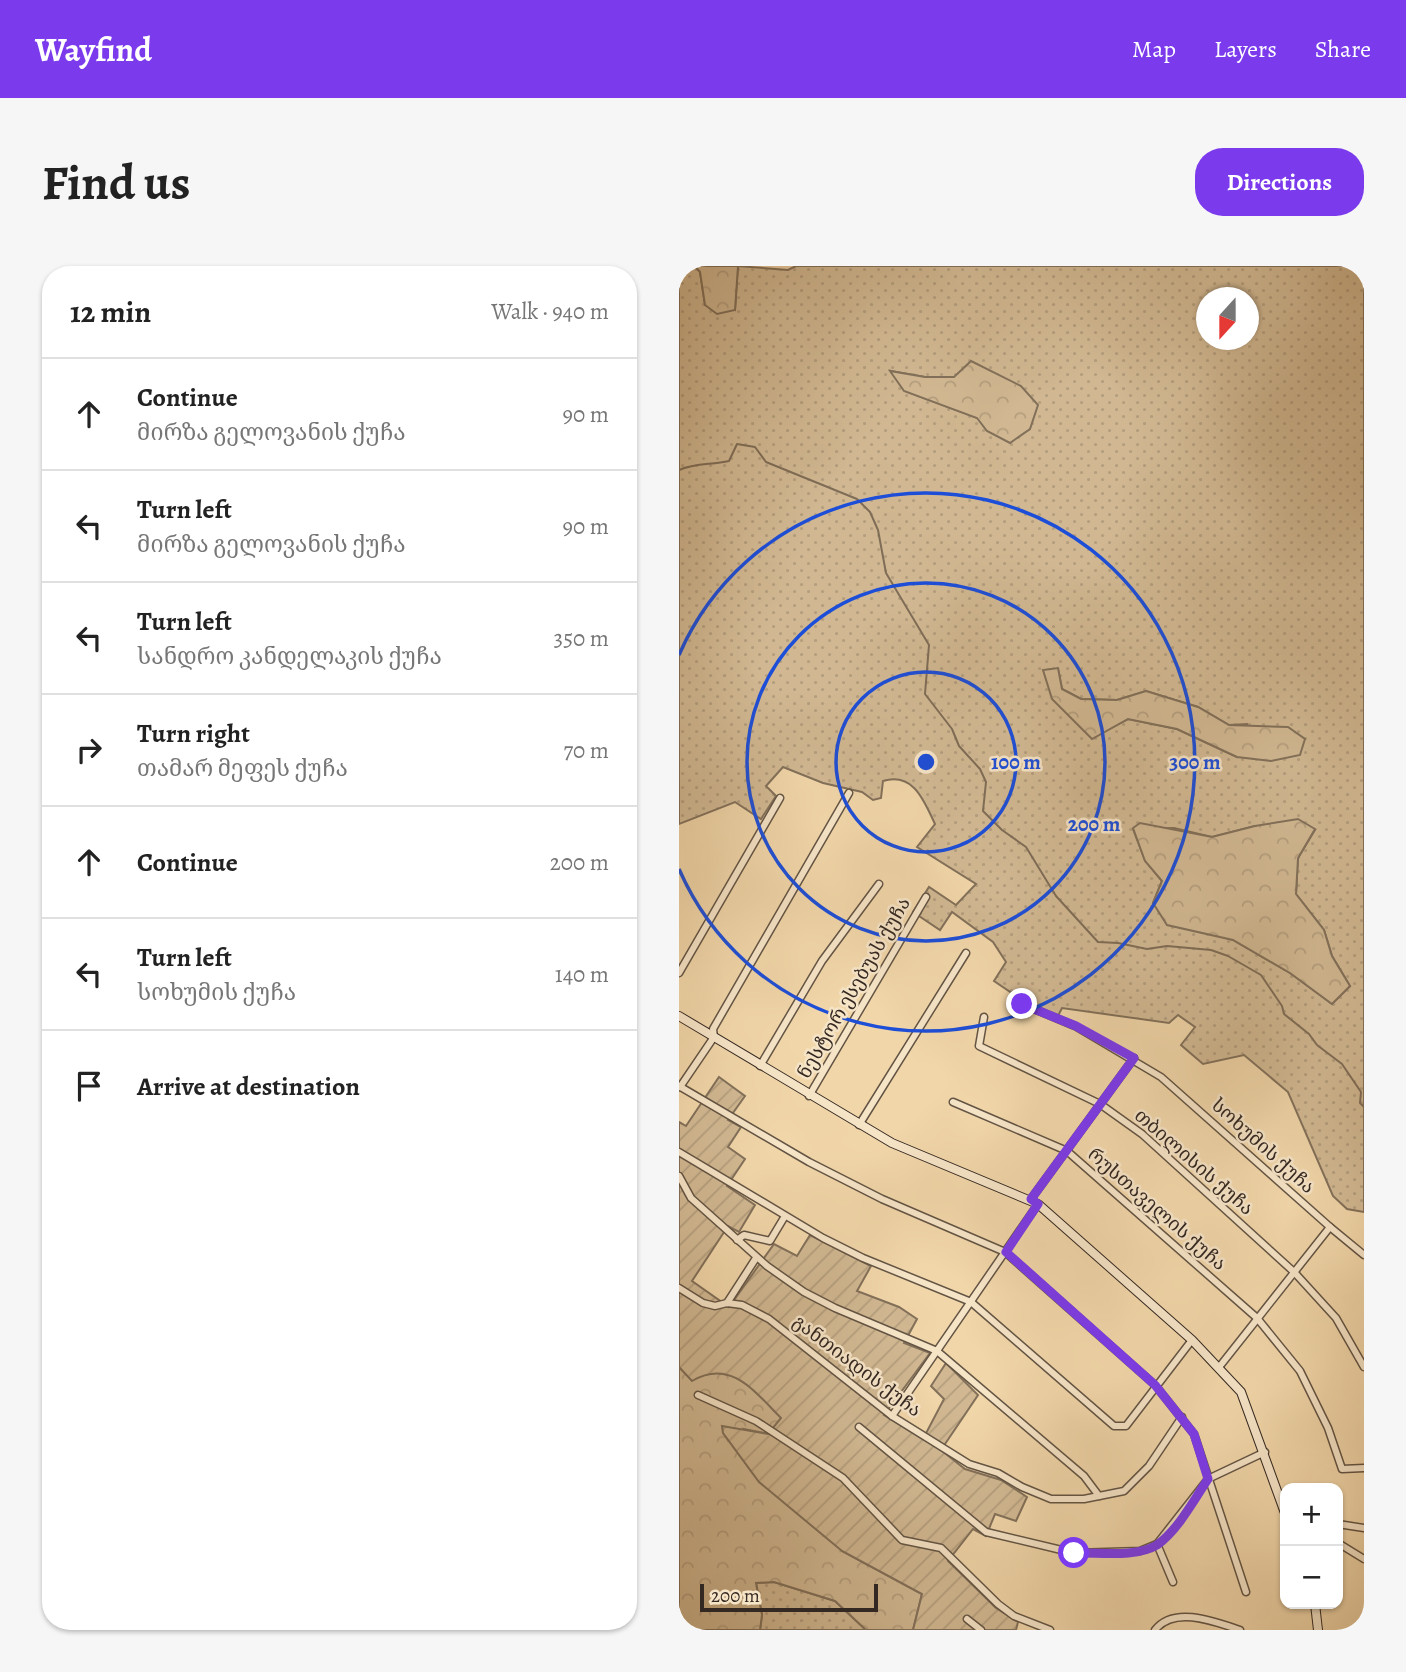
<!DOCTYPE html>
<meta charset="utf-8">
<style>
body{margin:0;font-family:Alegreya,"Noto Serif Georgian",serif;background:#f6f6f6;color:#222}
.controls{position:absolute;right:21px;bottom:21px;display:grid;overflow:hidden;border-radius:14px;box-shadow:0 2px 5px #0004}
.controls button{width:63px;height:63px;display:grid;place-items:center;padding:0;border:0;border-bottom:2px solid #e0e0e0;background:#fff;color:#222;font:35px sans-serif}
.compass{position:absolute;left:517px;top:21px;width:63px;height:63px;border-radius:50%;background:#fff;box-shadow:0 2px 5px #0004;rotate:201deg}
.scale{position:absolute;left:21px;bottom:18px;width:178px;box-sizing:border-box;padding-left:7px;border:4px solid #342822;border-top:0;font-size:19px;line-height:24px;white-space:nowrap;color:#342822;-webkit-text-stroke:5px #f6e4c7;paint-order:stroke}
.stop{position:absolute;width:21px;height:21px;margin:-16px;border:5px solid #7c3aed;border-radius:50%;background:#fff}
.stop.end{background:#7c3aed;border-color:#fff;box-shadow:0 2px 7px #0008}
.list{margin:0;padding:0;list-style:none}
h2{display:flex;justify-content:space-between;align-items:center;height:91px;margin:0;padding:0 28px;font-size:30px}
h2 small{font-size:23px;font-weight:400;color:#767676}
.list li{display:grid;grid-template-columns:46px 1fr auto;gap:21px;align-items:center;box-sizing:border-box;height:112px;padding:0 28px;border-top:2px solid #e0e0e0}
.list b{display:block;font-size:26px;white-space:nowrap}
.list p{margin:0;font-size:23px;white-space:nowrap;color:#767676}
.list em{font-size:23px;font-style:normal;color:#767676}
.icon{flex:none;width:38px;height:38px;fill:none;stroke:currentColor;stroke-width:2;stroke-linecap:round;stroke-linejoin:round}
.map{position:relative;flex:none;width:685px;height:1364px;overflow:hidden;border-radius:28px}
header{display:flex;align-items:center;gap:42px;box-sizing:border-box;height:98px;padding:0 35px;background:#7c3aed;color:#fff}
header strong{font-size:33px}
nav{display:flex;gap:38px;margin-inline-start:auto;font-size:24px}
.intro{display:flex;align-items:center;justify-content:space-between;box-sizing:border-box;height:168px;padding:0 42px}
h1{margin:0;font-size:49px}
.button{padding:18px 32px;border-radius:28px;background:#7c3aed;color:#fff;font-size:24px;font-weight:700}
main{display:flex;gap:42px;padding:0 42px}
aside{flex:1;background:#fff;border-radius:28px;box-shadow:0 2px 5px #0004}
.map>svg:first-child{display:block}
.grass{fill:url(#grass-dots);stroke:#82705a;stroke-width:2;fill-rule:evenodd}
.forest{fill:url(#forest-crowns);stroke:#82705a;stroke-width:2}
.garden{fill:url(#garden-furrows);stroke:#82705a;stroke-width:2}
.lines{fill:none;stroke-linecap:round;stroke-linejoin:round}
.stream{stroke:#7f6d57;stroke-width:2}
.street-casing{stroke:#635444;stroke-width:9}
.secondary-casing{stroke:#342822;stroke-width:10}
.street{stroke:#f6e4c7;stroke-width:6}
.secondary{stroke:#f6e4c7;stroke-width:8}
.route{stroke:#7c3aed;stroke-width:9}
.ring{fill:none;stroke:#1d4ed8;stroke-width:3.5}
.labels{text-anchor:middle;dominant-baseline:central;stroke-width:5;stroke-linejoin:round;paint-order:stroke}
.street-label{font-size:19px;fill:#342822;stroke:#f6e4c7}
.centre{fill:#1d4ed8;stroke:#f6e4c7;stroke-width:3.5}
.ring-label{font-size:21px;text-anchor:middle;font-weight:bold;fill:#1d4ed8;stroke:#f6e4c7;stroke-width:5;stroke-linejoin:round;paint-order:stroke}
</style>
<header>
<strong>Wayfind</strong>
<nav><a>Map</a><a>Layers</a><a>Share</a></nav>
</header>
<div class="intro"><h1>Find us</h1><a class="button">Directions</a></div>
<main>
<aside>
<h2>12 min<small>Walk · 940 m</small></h2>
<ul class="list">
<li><svg class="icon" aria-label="ahead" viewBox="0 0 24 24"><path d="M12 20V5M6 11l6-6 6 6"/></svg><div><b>Continue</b><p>მირზა გელოვანის ქუჩა</p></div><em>90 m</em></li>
<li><svg class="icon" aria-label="left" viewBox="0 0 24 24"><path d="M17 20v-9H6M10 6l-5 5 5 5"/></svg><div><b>Turn left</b><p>მირზა გელოვანის ქუჩა</p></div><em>90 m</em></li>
<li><svg class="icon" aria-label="left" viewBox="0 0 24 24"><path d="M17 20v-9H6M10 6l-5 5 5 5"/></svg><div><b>Turn left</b><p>სანდრო კანდელაკის ქუჩა</p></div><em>350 m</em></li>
<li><svg class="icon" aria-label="right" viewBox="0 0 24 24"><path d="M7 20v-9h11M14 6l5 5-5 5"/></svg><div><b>Turn right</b><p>თამარ მეფეს ქუჩა</p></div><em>70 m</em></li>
<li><svg class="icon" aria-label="ahead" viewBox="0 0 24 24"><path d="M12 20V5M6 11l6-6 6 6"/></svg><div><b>Continue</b></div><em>200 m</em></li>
<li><svg class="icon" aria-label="left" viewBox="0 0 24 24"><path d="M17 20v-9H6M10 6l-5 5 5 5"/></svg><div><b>Turn left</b><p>სოხუმის ქუჩა</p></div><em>140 m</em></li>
<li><svg class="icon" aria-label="arrive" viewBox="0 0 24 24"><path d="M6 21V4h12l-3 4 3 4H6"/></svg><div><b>Arrive at destination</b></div></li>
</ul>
</aside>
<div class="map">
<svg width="685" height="1364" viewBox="0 0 685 1364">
<defs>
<pattern id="grass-dots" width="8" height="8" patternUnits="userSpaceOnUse" patternTransform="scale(1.75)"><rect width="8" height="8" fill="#d1b892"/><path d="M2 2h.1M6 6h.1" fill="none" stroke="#b49e7e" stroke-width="1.8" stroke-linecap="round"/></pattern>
<pattern id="forest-crowns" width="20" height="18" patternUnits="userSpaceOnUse" patternTransform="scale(1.75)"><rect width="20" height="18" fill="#d1b892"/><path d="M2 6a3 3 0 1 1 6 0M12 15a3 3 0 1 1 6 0" fill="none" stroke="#b49e7e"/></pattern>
<pattern id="garden-furrows" width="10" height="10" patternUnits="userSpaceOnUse" patternTransform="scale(1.75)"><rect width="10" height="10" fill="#d1b892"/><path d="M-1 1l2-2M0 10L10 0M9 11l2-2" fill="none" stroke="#b49e7e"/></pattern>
</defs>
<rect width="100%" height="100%" fill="#f1d6a9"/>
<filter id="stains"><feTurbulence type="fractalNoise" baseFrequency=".00286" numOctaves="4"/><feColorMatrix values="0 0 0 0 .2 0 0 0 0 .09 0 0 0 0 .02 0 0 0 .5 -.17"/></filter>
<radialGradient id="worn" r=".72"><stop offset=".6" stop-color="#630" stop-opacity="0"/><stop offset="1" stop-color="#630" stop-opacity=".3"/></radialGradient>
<g class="grass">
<path d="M0,0H16L21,6L26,39L56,44L59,0L109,4L117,0H685V946L668,943L654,930L609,826L565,789L524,798L502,779L516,761L499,749L490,757L383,742L379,750L343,734L315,715L327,696L314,676L273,646L261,664L234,646L250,621L277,639L297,618L238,581L256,558C245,535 235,506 204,515L202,532L194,534L183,526L144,517L104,501L87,520L97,530L82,553L56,536L0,558ZM528,32H570V74H528ZM212,105L246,111H275L308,165L299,152L226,125ZM379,403L383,423L402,433L438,434L467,425L519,441L550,459L568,458L558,491L498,463L449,453L413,472L365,404ZM576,560L636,564L619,592L617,628L645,664L653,690L671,720L653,738L611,707L554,674L530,667L474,637L483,615L466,594L454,563L495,562L533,571Z"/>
<polygon points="95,1316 156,1335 187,1364 81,1364 83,1349 77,1317"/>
</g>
<g class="forest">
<polygon points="16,0 59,0 56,44 38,48 26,39 21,6"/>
<polygon points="292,95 342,120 359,139 351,163 331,177 308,165 298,152 225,125 211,105 246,111 275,111"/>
<polygon points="379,402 383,423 402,433 438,434 467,425 519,441 550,459 609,461 626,473 621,489 592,495 558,491 498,463 449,453 413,473 373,433 364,404"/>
<polygon points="619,553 636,563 619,592 617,628 645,664 653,690 671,720 653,738 611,707 554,674 488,659 474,637 483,615 466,595 454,562 461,557 533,571 576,560"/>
<path d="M0,1101L13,1114C52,1092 76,1126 103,1152L90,1168L65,1163L163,1285L243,1328L234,1364H187L156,1335L95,1316L77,1317L83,1349L81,1364H0Z"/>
</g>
<path class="garden" d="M40,811L66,830L49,854L62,861L49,881L66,893L48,920L76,939L60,966L49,960L13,1015L50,1041L95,978L118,990L131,969L192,1000L178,1025L220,1041L238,1053L225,1077L251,1087L205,1149L244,1173L265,1133L252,1120L267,1097L299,1129L262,1184L286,1203L322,1214L348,1231L337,1255L316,1248L307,1270L294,1263L269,1295L317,1342L339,1356L337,1364H234L243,1328L163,1285L80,1216L44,1167L43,1160L89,1168L102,1152C76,1126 52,1092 13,1115L0,1101V856L7,860Z"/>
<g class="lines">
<path class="stream" d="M0,204C16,197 32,199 50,195L58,178L76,181L87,196L178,233L191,246L199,264L207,307L250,379L246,428L273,463L280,480L301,503L307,516L304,545L323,564L347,581L377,630L419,676L439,677L468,683L488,680L532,684L549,690L582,709L603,740L605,748L630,768L638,779L663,798L682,826L681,837L685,841"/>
<g class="street-casing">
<g id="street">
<polyline points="0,707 101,532"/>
<polyline points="343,738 396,760 482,811 651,961 541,1100"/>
<polyline points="305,751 300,780 421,838 463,868 615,1006 657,1052 685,1101"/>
<polyline points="81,800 143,695 200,618"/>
<polyline points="0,820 130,896 203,933 326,986 476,1119 515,1168 567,1326"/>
<polyline points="1,821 35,771 34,763 170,527"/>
<polyline points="130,830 247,631"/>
<polyline points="274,836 388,885 578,1052 621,1105 649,1162 663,1203 685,1202"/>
<polyline points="180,859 287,687"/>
<polyline points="0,886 144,972 184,992 292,1036 435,1160 447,1160 513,1074"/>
<polyline points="0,910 12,932 88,1000 125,1026 156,1042 258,1085 405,1210 420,1230"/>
<polyline points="352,933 455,792"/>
<polyline points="651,961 685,989"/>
<polyline points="58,974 65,969 91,975 106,950"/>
<polyline points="0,1022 24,1037 36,1040 48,1037 63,1039 90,1053 213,1150 290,1198 319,1207 343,1221 372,1233 405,1233 445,1225 470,1200 503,1151"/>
<polyline points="48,1037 77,992"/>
<polyline points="19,1129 77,1155 164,1212 223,1274 262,1282 319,1338 335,1350 371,1364"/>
<polyline points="213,1150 359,938"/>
<polyline points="180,1161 307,1266 395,1287 461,1285 478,1278 529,1213 586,1186"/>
<polyline points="659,1258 685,1262"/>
<polyline points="659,1277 685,1293"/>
<polyline points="478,1278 494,1316"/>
<polyline points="288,1353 302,1364"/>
<path d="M476,1364C495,1339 537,1356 561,1364"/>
</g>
</g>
<g class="secondary-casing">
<g id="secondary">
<polyline points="0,750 213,877 359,938 513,1074 562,1126 606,1247"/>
<polyline points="636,1338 639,1364"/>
</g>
</g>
<use href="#street" class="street"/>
<use href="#secondary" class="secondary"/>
</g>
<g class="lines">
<path class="route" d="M343,738L397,760L455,792L352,933L359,938L327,986L476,1119L515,1168L529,1213C515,1234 499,1264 478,1279C457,1292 419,1286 395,1287"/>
</g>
<g class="ring">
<circle cx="247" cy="496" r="90"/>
<circle cx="247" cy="496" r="179"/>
<path d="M0 389A269 269 0 1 1 0 603"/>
</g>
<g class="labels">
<g class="street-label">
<text transform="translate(175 722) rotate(-60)">ნესტორ ესებუას ქუჩა</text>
<text transform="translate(584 880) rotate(42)">სოხუმის ქუჩა</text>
<text transform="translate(515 896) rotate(41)">თბილისის ქუჩა</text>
<text transform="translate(478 943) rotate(41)">რუსთაველის ქუჩა</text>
<text transform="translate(178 1100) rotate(37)">განთიადის ქუჩა</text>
</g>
</g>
<circle cx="247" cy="496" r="10" class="centre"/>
<g class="ring-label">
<text x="337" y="503">100 m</text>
<text x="516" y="503">300 m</text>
<text x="415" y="565">200 m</text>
</g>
<rect width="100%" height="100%" filter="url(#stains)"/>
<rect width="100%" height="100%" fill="url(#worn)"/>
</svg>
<div class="controls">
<button>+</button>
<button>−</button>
</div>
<svg class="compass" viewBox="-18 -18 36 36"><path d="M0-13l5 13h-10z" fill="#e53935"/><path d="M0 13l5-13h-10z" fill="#767676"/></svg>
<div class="scale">200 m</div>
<div class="stop" style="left:395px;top:1287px"></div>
<div class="stop end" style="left:343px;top:738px"></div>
</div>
</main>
